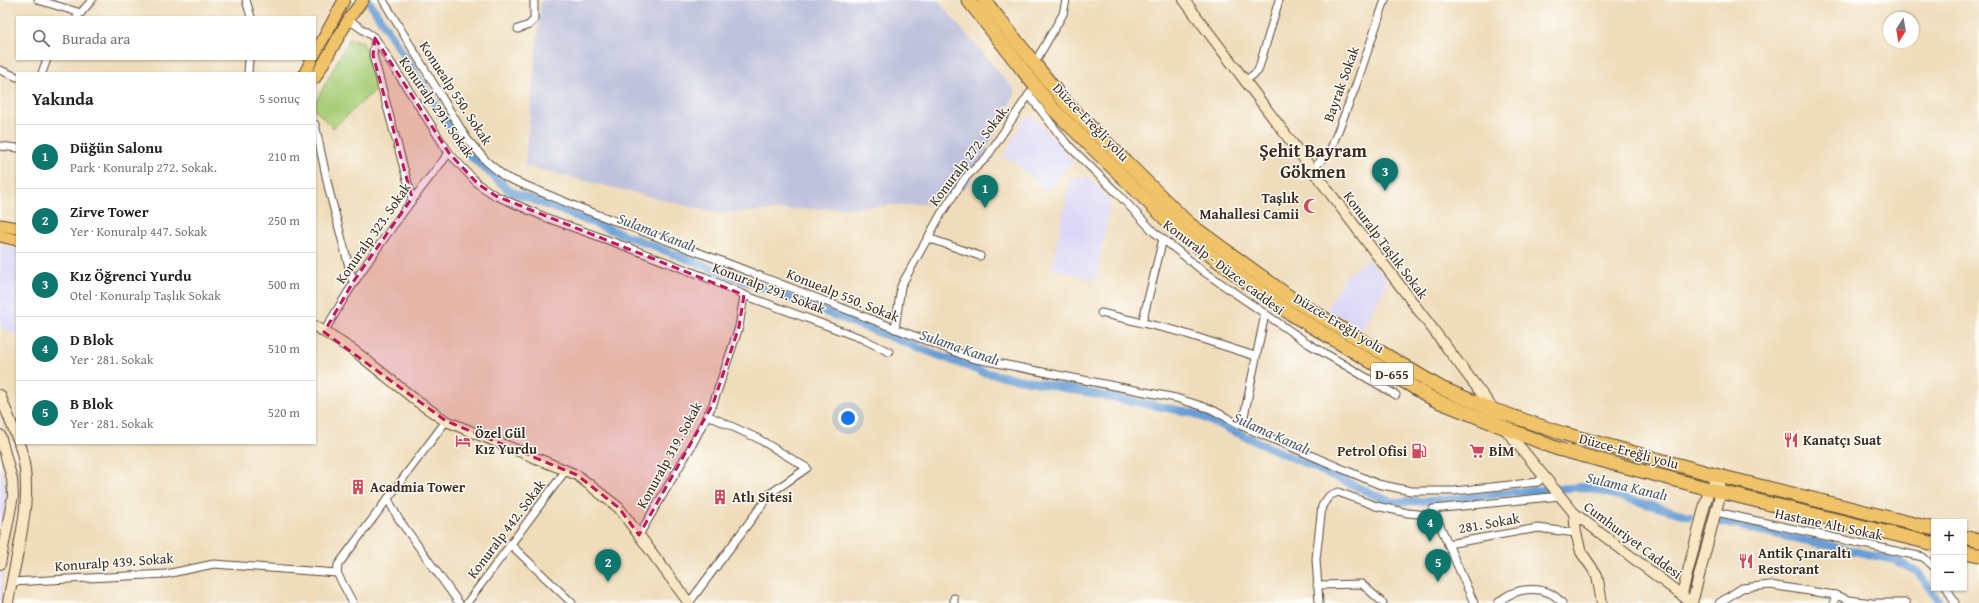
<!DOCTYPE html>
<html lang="tr">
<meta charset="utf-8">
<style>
body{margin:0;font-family:"Gentium Book Plus",serif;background:#f6f6f6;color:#202124}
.controls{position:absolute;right:12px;bottom:12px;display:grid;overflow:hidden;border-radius:0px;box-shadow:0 1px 3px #0004}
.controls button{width:36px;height:36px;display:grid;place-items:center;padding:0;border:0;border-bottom:1px solid #e0e0e0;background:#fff;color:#202124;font:20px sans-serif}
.compass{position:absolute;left:1883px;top:12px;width:36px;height:36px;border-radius:50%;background:#fff;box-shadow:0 1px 3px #0004;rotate:191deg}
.you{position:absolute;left:848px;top:418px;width:14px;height:14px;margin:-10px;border:3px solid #fff;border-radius:50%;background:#1a73e8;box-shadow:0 0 0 6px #1a73e833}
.badge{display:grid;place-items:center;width:26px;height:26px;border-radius:50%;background:#0f766e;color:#fff;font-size:13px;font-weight:700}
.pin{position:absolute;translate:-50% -33px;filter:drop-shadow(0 1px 2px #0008)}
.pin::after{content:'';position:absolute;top:21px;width:14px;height:12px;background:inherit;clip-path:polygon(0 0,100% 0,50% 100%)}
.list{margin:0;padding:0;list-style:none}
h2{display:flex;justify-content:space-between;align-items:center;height:52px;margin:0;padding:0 16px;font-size:17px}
h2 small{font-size:13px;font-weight:400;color:#757577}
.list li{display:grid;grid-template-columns:26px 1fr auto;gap:12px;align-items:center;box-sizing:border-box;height:64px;padding:0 16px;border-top:1px solid #e0e0e0}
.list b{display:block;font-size:15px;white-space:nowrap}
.list p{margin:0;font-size:13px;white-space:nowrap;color:#757577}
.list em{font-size:13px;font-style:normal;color:#757577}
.icon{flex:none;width:22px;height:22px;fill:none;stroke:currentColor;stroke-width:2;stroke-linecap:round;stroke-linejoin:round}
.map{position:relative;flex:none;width:1979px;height:603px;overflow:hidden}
.search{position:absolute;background:#fff;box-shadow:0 1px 3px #0004;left:16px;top:16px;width:300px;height:44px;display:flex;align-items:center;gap:10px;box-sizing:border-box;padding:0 14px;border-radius:0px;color:#757577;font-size:15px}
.panel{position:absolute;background:#fff;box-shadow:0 1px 3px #0004;left:16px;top:72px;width:300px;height:372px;border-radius:0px}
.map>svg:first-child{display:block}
.built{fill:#dad6f7}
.industrial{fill:#c0c2dd}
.green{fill:#a8cd77;stroke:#727c4a}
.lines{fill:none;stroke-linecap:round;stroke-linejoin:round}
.canal{stroke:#689dd5;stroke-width:8}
.street-casing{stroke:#564535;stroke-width:9}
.secondary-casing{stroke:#564535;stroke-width:12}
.primary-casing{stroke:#564535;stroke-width:13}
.highway-casing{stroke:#564535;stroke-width:15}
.street{stroke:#fff;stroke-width:7}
.secondary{stroke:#f9e7c3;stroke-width:10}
.primary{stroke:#f0c369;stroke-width:11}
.highway{stroke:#f0c369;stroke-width:13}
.marked{fill:#c2185b;fill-opacity:0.2;stroke:#c2185b;stroke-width:3;stroke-dasharray:8 5;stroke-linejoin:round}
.labels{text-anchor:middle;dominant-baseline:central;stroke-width:3;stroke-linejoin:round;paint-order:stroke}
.shield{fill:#fdfcf7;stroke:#75695f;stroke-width:1}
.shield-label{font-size:13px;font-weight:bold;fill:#3b2a1e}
.street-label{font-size:14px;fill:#3b2a1e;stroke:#fdfcf7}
.poi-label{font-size:14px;font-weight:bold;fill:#3b2a1e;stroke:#fdfcf7;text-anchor:start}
.water-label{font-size:15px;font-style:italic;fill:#4d5867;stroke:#fdfcf7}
.district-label{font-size:18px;font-weight:bold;fill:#3b2a1e;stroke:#fdfcf7}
</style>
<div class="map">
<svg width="1979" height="603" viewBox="0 0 1979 603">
<rect width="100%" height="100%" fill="#fdfcf7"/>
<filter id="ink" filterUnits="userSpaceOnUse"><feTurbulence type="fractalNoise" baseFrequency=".025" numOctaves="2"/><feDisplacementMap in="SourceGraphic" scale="8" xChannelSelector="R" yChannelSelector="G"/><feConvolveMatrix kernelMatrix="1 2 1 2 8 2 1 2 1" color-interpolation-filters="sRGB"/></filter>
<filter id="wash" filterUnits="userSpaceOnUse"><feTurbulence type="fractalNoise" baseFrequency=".012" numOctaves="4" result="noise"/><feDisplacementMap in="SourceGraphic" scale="16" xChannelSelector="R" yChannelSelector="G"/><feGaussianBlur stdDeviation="0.9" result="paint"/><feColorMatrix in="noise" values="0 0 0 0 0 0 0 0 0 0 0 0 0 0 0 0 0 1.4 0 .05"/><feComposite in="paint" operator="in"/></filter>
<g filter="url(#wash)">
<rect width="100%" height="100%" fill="#efdcba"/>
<g class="built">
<polygon points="1031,115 1073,161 1046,191 1015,162 1003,157 1022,122"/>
<polygon points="1089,177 1110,202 1096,281 1052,268 1070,178"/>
<polygon points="0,245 17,249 17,336 0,326"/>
<polygon points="1368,259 1385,277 1386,285 1362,330 1326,310 1345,276"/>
<polygon points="0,465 7,489 1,603 0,603"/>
</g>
<polygon class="industrial" points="541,0 939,0 944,8 1016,92 968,186 926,204 716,213 525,166"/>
<polygon class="green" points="350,38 363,42 377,89 333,128 315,110 315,103"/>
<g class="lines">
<g class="canal">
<polyline points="368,0 466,152 510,191 982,372 1193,413 1391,502 1435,501 1526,491 1585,487 1689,516"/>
<polyline points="1721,522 1895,560 1918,572 1940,603"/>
</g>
</g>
</g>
<g filter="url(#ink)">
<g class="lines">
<g class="street-casing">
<g id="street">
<polyline points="38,0 81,13"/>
<polyline points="246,0 251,17"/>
<polyline points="383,0 467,139 486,161 505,177 575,206 732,265 971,358 1176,398 1211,409 1242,426 1378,484 1411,491 1454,491 1538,482 1544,475"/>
<polyline points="77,17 92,0"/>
<polyline points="349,20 375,38 449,153 478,184 496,196 547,218 627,247 705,277 744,295 863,339 889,352"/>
<polyline points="518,29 529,25 534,20 534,0"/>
<polyline points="375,38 373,55 412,198"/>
<polyline points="1034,64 1063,14 1066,0"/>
<polyline points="0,70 17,77"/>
<polyline points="42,73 47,59"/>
<polyline points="248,73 249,59"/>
<polyline points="1245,81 1258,71 1279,0"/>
<polyline points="1029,95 1066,143 1117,193 1154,232 1203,271 1309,344 1396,395"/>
<polyline points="315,124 329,190 353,282"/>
<polyline points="0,146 17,148"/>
<polyline points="1312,170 1330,151 1336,136 1355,88 1385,0"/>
<polyline points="928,238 980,256"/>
<polyline points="1101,313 1177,331 1255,356"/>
<polyline points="1142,323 1163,239"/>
<polyline points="895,329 901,286 941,214 965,178 986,158 1030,93"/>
<path d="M324,332C361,267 403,210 449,153"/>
<polyline points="1242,426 1265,314"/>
<polyline points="388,499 398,518 459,603"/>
<polyline points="1716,512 1923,557 1934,567"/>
<polyline points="639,535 691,447 713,404 739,327 744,295"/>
<polyline points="510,544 572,603"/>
<polyline points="1448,544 1433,509 1560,496"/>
<polyline points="11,582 166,574 214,564 337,573"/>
<polyline points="1317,585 1362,584 1383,603"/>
<polyline points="1947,588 1955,603"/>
<polyline points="1835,595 1849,600 1872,603"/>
<polyline points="954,598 954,603"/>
<polyline points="353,603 337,573 338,565 446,421"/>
<polyline points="467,603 566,470"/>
<polyline points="689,603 771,493 807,468 757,438 707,415"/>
<polyline points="1319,603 1316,559 1322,506 1329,496 1338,492 1376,506 1408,513 1436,516"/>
<polyline points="1474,603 1448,544 1538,528 1576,533"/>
<path d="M1498,603C1515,586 1547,584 1562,603"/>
<polyline points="1719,603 1742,588 1770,585 1835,595 1834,603"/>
<polyline points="1876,603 1906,603"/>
</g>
</g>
<g class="secondary-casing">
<g id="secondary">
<polyline points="1184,0 1494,410"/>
<polyline points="315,326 356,352 418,402 446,421 577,475 619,508 689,603"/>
<polyline points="0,395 17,438"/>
<polyline points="1506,430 1574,513 1692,603"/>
<polyline points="0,435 12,479 13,496 0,564"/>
<polyline points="1574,513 1576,533 1581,552 1597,575 1602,603"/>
<polyline points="1682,594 1709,489 1719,476 1721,492 1692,603"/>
<path d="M8,603C16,550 37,496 19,443"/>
</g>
</g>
<g class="primary-casing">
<g id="primary">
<polyline points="315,54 344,0"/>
<polyline points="305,73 312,59"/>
<polyline points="315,78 350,17 363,0"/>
<polyline points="0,225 17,228"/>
<polyline points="0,236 17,240"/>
</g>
</g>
<g class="highway-casing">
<g id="highway">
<polyline points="968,0 1054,110 1180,233 1288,312 1435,400 1558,449 1721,492 1934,544"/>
<polyline points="984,0 1064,101 1188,223 1295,301 1441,388 1494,410 1561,433 1719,476 1934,529"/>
<polyline points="1964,537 1979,541"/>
<polyline points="1964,552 1979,555"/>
</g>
</g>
<use href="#street" class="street"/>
<use href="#secondary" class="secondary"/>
<use href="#primary" class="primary"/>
<use href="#highway" class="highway"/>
</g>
</g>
<path class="marked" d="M375,38L449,153L478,184L496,196L744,295L739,327L713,404L639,535L619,508L577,475L446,421L324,332L353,282L412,198L373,55Z"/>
<defs>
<g id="mosque-bare" transform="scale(1.2)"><path d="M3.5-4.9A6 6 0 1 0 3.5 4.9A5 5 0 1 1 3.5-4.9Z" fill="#d1495b" stroke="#fdfcf7" stroke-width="2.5" paint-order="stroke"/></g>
<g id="restaurant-bare" transform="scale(1.2)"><path d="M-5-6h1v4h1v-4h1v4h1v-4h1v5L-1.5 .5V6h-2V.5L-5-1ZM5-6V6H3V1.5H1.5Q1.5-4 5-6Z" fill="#d1495b" stroke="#fdfcf7" stroke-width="2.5" paint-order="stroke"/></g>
<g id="hotel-bare" transform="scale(1.2)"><path d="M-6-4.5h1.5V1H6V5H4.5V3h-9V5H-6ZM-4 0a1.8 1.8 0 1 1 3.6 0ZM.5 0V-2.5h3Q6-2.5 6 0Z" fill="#d1495b" stroke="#fdfcf7" stroke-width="2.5" paint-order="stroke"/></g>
<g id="fuel-bare" transform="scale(1.2)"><path d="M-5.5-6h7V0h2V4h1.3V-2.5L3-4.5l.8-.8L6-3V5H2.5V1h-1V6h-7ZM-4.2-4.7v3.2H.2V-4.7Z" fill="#d1495b" stroke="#fdfcf7" stroke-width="2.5" paint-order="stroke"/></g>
<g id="supermarket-bare" transform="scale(1.2)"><path d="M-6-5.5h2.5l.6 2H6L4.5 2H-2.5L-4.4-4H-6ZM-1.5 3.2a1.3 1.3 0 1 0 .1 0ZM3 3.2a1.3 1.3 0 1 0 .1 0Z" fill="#d1495b" stroke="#fdfcf7" stroke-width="2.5" paint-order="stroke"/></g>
<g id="building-bare" transform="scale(1.2)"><path d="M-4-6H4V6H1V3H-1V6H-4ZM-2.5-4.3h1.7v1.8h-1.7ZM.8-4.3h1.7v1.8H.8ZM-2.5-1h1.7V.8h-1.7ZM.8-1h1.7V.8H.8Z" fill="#d1495b" stroke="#fdfcf7" stroke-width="2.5" paint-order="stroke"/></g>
</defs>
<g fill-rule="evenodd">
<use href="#mosque-bare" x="1311" y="206"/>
<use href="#restaurant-bare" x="1791" y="440"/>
<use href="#hotel-bare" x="463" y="441"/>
<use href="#fuel-bare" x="1419" y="451"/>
<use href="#supermarket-bare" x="1477" y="451"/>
<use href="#building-bare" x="358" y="487"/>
<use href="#building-bare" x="720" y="497"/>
<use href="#restaurant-bare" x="1746" y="561"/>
</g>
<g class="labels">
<rect class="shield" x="1371" y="363" width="42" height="22" rx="3"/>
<g class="shield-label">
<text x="1392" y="374">D-655</text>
</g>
<g class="street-label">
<text transform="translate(1341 84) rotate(-70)">Bayrak Sokak</text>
<text transform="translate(456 93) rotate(57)">Konuealp 550. Sokak</text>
<text transform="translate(437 107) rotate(55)">Konuralp 291. Sokak</text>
<text transform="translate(1091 122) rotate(46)">Düzce-Ereğli yolu</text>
<text transform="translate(969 155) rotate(-53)">Konuralp 272. Sokak.</text>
<text transform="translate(373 233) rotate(-55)">Konuralp 323. Sokak</text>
<text transform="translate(1386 245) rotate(53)">Konuralp Taşlık Sokak</text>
<text transform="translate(1224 267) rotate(37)">Konuralp - Düzce caddesi</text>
<text transform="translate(769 288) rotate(21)">Konuralp 291. Sokak</text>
<text transform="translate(843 295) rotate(22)">Konuealp 550. Sokak</text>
<text transform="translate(1339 323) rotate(31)">Düzce-Ereğli yolu</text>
<text transform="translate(1629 451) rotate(15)">Düzce-Ereğli yolu</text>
<text transform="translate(669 455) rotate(-61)">Konuralp 319. Sokak</text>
<text transform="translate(1489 523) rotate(-10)">281. Sokak</text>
<text transform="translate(1829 524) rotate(12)">Hastane Altı Sokak</text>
<text transform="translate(506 529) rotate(-53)">Konuralp 442. Sokak</text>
<text transform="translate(1633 540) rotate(37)">Cumhuriyet Caddesi</text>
<text transform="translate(114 562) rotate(-4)">Konuralp 439. Sokak</text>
</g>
<g class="poi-label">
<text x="1299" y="198" text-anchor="end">Taşlık<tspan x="1299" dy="16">Mahallesi Camii</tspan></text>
<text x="475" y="433">Özel Gül<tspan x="475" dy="16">Kız Yurdu</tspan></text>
<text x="1803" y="440">Kanatçı Suat</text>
<text x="1407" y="451" text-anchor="end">Petrol Ofisi</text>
<text x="1489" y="451">BİM</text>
<text x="370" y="487">Acadmia Tower</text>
<text x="732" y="497">Atlı Sitesi</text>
<text x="1758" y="553">Antik Çınaraltı<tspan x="1758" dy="16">Restorant</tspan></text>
</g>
<g class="water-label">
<text transform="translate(657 232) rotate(21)">Sulama Kanalı</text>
<text transform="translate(960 347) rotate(19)">Sulama Kanalı</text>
<text transform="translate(1272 433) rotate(24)">Sulama Kanalı</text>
<text transform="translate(1627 486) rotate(13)">Sulama Kanalı</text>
</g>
<g class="district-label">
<text x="1313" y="150">Şehit Bayram<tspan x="1313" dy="21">Gökmen</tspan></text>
</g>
</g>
</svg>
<div class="controls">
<button>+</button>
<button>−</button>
</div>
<svg class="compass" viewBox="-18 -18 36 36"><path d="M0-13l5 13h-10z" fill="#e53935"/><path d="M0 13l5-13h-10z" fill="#757577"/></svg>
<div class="you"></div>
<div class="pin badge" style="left:985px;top:208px">1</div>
<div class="pin badge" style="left:608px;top:582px">2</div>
<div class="pin badge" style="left:1385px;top:191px">3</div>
<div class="pin badge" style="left:1430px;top:542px">4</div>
<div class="pin badge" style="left:1438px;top:582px">5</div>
<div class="search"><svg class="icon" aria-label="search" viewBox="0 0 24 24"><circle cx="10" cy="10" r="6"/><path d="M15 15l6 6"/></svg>Burada ara</div>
<section class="panel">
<h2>Yakında<small>5 sonuç</small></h2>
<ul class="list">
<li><span class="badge">1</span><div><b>Düğün Salonu</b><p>Park · Konuralp 272. Sokak.</p></div><em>210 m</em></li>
<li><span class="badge">2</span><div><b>Zirve Tower</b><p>Yer · Konuralp 447. Sokak</p></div><em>250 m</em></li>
<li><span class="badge">3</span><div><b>Kız Öğrenci Yurdu</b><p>Otel · Konuralp Taşlık Sokak</p></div><em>500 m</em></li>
<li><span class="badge">4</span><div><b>D Blok</b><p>Yer · 281. Sokak</p></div><em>510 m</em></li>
<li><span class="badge">5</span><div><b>B Blok</b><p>Yer · 281. Sokak</p></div><em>520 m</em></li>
</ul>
</section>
</div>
